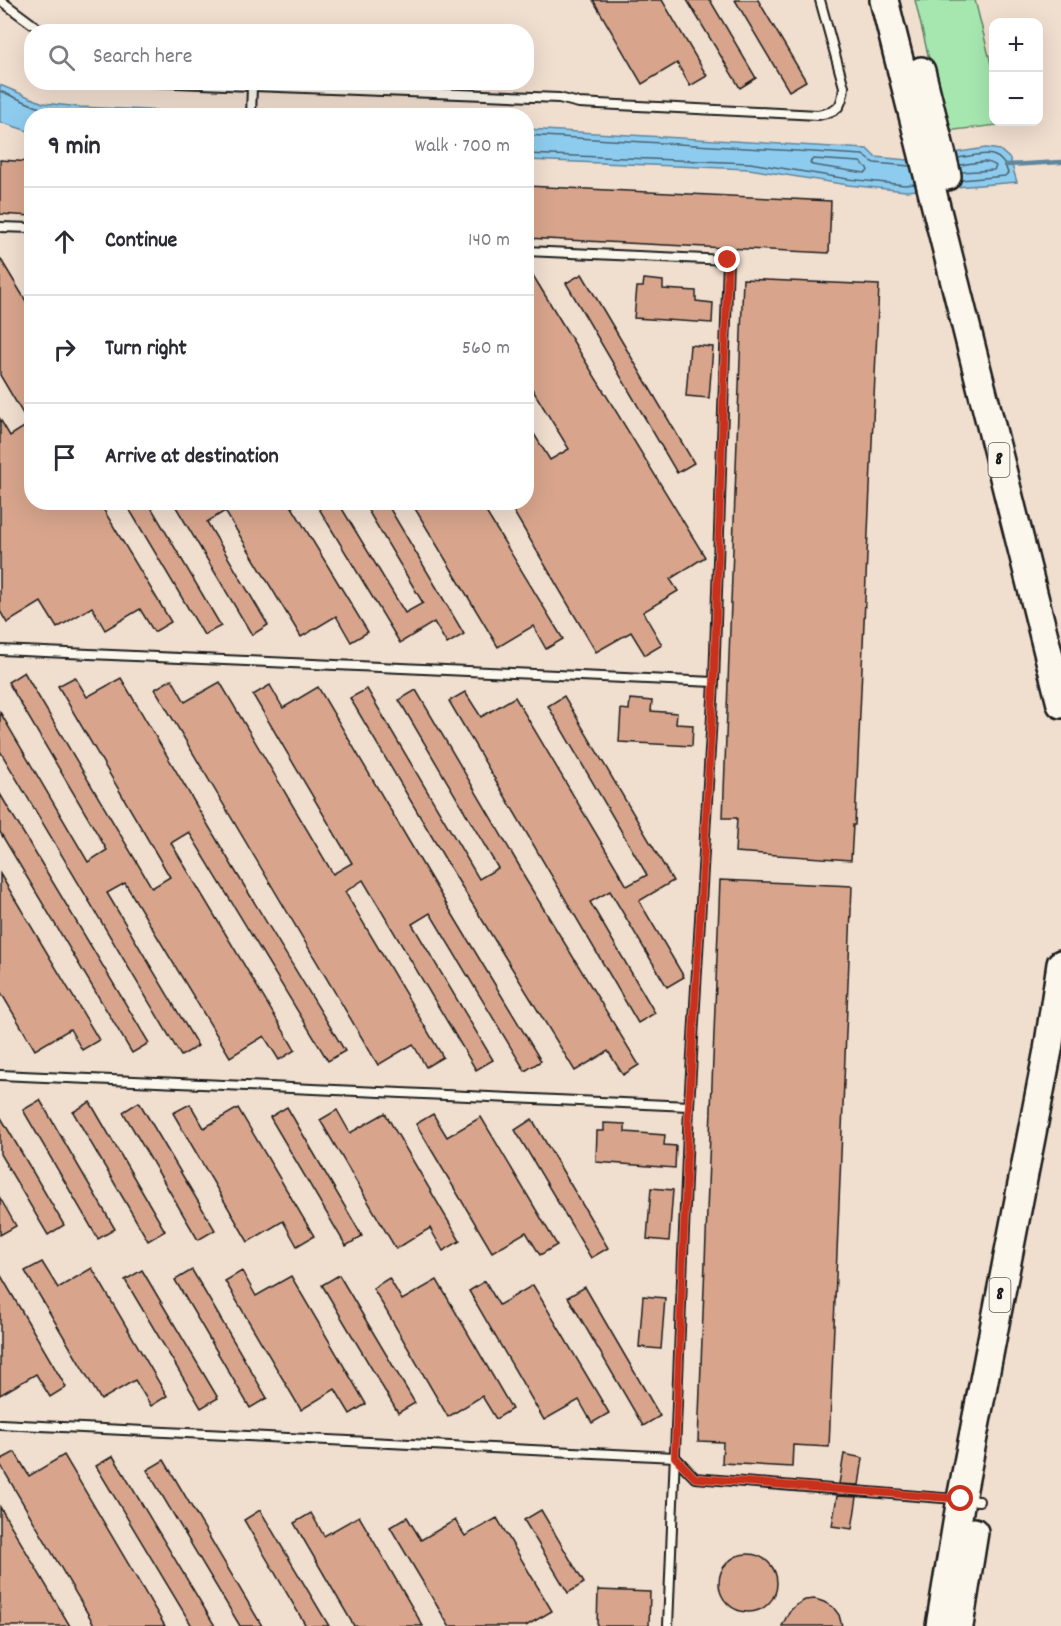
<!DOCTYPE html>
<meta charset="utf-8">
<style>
body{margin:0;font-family:Dekko,sans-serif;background:#f2f2f3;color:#2b2b33}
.controls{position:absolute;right:18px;top:18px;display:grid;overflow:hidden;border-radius:12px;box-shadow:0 6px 24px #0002}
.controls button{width:54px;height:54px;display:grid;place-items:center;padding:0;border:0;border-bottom:2px solid #e1e1e2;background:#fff;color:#2b2b33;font:30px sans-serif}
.stop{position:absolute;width:18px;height:18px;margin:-14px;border:4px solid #c8321e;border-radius:50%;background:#fff}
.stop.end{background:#c8321e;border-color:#fff;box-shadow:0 2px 6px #0008}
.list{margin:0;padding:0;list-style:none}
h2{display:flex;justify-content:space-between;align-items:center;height:78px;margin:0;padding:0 24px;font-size:26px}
h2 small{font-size:20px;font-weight:400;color:#7c7c81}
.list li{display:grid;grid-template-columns:39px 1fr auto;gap:18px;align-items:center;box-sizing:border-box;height:108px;padding:0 24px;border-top:2px solid #e1e1e2}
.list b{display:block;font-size:22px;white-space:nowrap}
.list em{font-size:20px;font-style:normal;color:#7c7c81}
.icon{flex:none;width:33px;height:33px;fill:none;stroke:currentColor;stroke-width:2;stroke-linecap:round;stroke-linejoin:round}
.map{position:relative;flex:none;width:1061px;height:1626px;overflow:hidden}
.search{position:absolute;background:#fff;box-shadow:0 6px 24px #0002;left:24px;top:24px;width:510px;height:66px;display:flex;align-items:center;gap:15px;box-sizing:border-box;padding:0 21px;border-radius:24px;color:#7c7c81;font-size:22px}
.panel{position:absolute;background:#fff;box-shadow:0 6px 24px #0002;left:24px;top:108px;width:510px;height:402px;border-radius:24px}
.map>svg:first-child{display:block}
.green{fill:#a6e7b0;stroke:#618266;stroke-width:1.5}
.water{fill:#8eccef;stroke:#60869b;stroke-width:1.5}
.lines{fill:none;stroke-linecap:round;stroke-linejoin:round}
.shore{stroke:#4a6270;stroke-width:1.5}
.stream{stroke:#60869b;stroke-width:4.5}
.building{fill:#d8a58c;stroke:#1c1c1c;stroke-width:1.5}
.lane-casing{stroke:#1c1c1c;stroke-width:12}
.highway-casing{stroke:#1c1c1c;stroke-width:32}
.lane{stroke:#fbf7ec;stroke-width:8}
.highway{stroke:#fbf7ec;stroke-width:27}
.route{stroke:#c8321e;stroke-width:8}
.labels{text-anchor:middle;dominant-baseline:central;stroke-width:5;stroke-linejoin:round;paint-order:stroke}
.shield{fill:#fbf7ec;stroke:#5f5e5a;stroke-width:1.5}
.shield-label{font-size:20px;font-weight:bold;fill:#1c1c1c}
</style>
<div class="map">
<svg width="1061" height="1626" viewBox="0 0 1061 1626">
<rect width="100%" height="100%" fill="#f0decf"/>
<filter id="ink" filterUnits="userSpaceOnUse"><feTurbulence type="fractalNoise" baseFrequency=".0167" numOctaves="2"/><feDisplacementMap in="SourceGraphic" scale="12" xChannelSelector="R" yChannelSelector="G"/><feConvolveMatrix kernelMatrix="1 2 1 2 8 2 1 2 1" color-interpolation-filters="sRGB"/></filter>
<g filter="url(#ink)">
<polygon class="green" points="915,0 975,0 993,72 994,122 1006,122 1007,124 946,131"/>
<g class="water">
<polygon points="0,85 43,103 80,107 264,115 32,116 31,132 0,122"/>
<polygon points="526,129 867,149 875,157 908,160 986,148 1000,150 1010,159 1017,182 906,191 848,185 749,169 527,160"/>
</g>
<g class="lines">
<g class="shore">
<polyline points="0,91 42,109 79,113 134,116"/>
<polyline points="526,135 863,155 874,163 910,166"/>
<polyline points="526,154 750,163 848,179 905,185 915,184"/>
<path d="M958,158C980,155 1000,146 1008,173L1005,176L961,180"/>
<polygon points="813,159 860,162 867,168 868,171 865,173 812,165 810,162"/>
<path d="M960,165C972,164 987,158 996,166L994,170L961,172"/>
</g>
<polyline class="stream" points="1007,165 1061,162"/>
</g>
<g class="building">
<polygon points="593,0 662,0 707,76 690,86 677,63 642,84"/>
<polygon points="687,0 710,0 756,78 740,88"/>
<polygon points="735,0 758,0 806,81 789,91"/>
<polygon points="0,160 32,162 32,216 0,214"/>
<polygon points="526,186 831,201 829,253 526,238"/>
<polygon points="0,258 32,311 32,502 99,502 171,622 154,632 140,609 105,630 92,607 57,628 41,602 7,623 0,611 0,419 10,436 29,424 0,375"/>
<polygon points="526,264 705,557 670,579 678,591 643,612 662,645 645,655 631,632 596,652 508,502 526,502 526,421 550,460 569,449 526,379"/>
<polygon points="582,274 694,463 677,473 566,283"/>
<polygon points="644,279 663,281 663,289 696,291 696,301 713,303 712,323 634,318 637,287 643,287"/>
<polygon points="743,279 879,285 855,825 853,825 851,860 735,852 737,818 723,818"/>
<polygon points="690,345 713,347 709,398 686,396"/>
<polygon points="125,502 148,502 221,626 204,635"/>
<polygon points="173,502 289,502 368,632 351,642 336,616 301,637 225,511 207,522 268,625 252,635"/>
<polygon points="315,502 338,502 405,613 423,603 363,502 386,502 464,634 447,644 434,622 400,643"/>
<polygon points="411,502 480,502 563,639 546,649 533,626 498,647"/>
<polygon points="24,672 152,888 170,877 58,686 75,677 87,697 121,678 234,869 345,1051 328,1061 189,832 171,843 295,1050 279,1060 264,1036 230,1057 125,883 107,893 198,1046 181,1056 0,751 0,712 88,862 107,850 8,682"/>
<polygon points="172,679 185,702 220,682 333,874 352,863 253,695 270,685 283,708 318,687 430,877 541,1061 525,1071 430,913 412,924 493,1060 476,1070 363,880 345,892 443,1057 426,1067 413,1044 378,1065 155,689"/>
<polygon points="367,689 479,879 498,868 399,700 416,690 524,874 523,875 639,1065 623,1075 608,1051 575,1071 451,869 350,698"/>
<polygon points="465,692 481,717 515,697 627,886 647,875 548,706 564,696 673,881 639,901 684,977 667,987 610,891 590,902 655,1013 638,1023 449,701"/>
<polygon points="630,699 652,701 651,711 677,713 676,724 693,725 692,746 619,742 621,709 629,710"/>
<polygon points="0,794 149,1043 132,1053 0,832"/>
<polygon points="0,874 99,1040 82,1050 70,1029 35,1050 0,991"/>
<polygon points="720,880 852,886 829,1447 793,1445 792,1467 722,1463 723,1442 698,1441"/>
<polygon points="40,1100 115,1229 98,1239 23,1110"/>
<polygon points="90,1102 165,1231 148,1241 73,1112"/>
<polygon points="139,1102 215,1230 198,1240 123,1112"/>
<polygon points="190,1104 204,1128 238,1108 314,1236 297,1246 283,1221 248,1242 173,1113"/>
<polygon points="287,1107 362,1236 346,1246 270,1117"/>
<polygon points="337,1110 350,1133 385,1113 460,1241 443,1251 430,1228 396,1249 320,1120"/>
<polygon points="433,1114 447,1137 481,1117 557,1245 540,1255 526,1232 492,1252 416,1124"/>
<polygon points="0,1116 64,1225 48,1235 0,1154"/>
<polygon points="532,1119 608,1248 591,1258 515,1130"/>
<polygon points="604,1123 625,1124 625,1132 665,1135 664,1145 676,1146 675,1168 596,1162 597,1131 604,1131"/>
<polygon points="651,1188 673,1190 669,1241 647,1239"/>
<polygon points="0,1198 16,1226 0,1235"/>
<polygon points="42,1262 58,1288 92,1268 167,1396 151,1406 135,1380 101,1400 25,1271"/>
<polygon points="142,1270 218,1398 201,1408 125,1280"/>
<polygon points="192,1270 267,1398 250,1408 175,1280"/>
<polygon points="242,1271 256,1296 291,1276 366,1404 350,1414 335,1389 301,1410 225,1281"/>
<polygon points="0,1274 66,1387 50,1397 36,1374 0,1395"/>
<polygon points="339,1275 415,1403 398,1413 322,1285"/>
<polygon points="389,1278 402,1300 437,1280 512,1409 496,1419 482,1396 448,1417 373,1288"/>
<polygon points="485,1281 499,1305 533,1285 609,1413 592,1423 579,1400 544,1420 469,1291"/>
<polygon points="585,1287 660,1416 643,1426 568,1297"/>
<polygon points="643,1296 665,1298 661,1349 639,1347"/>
<polygon points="15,1452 29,1476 64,1455 165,1626 95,1626 0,1464 0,1460"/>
<polygon points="844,1454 863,1458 859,1485 839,1484"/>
<polygon points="113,1456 215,1626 192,1626 96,1466"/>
<polygon points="164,1460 262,1626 240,1626 147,1470"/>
<polygon points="837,1496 857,1497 852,1529 832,1526"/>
<polygon points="0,1507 70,1626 0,1626"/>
<polygon points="260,1510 329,1626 306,1626 244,1520"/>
<polygon points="541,1510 584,1583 568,1593 524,1520"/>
<polygon points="311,1513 324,1536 359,1516 423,1626 354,1626 294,1523"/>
<polygon points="407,1517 421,1540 455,1520 465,1536 497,1518 552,1611 526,1626 449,1626 390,1527"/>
<circle cx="748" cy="1583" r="29"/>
<polygon points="598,1590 650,1592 649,1626 597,1626"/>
<polygon points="815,1599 824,1602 833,1607 839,1615 842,1626 782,1626 789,1612 796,1605 805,1600"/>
</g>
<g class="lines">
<g class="lane-casing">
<g id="lane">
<polyline points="0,0 43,32"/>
<path d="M151,82L559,98L579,103L818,115C839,111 842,107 844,87L820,0"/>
<polyline points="251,116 252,86"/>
<polyline points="0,227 32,228"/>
<polyline points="526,251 728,260 714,682 689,1106 668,1626"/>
<polyline points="0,650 714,682"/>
<polyline points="0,1075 689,1106"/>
<polyline points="0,1424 675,1457 695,1478 979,1501"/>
</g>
</g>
<g class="highway-casing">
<g id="highway">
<polyline points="884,0 1061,704"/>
<polyline points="921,71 947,176"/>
<polyline points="940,1626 961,1499 1048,1050 1061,964"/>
<polyline points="959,1626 974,1532"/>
</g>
</g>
<use href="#lane" class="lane"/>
<use href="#highway" class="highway"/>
</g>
</g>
<g class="lines" filter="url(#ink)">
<polyline class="route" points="728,260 714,682 689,1106 675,1457 695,1478 961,1499"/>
</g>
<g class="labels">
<g class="shield">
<rect x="988.5" y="443" width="21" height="34" rx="4.5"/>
<rect x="989.5" y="1278" width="21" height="34" rx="4.5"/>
</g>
<g class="shield-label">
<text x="999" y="460">8</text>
<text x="1000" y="1295">8</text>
</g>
</g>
</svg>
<div class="controls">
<button>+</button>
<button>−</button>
</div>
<div class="stop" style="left:961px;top:1499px"></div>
<div class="stop end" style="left:728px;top:260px"></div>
<div class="search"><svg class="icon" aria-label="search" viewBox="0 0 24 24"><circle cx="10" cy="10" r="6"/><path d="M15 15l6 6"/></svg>Search here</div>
<section class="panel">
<h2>9 min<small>Walk · 700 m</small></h2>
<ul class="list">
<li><svg class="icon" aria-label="ahead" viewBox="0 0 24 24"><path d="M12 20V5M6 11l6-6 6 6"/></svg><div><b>Continue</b></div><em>140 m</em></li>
<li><svg class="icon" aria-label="right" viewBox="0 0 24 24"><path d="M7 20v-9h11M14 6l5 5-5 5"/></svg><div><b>Turn right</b></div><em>560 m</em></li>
<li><svg class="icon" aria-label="arrive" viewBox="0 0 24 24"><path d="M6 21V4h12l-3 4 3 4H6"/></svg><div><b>Arrive at destination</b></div></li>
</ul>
</section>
</div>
